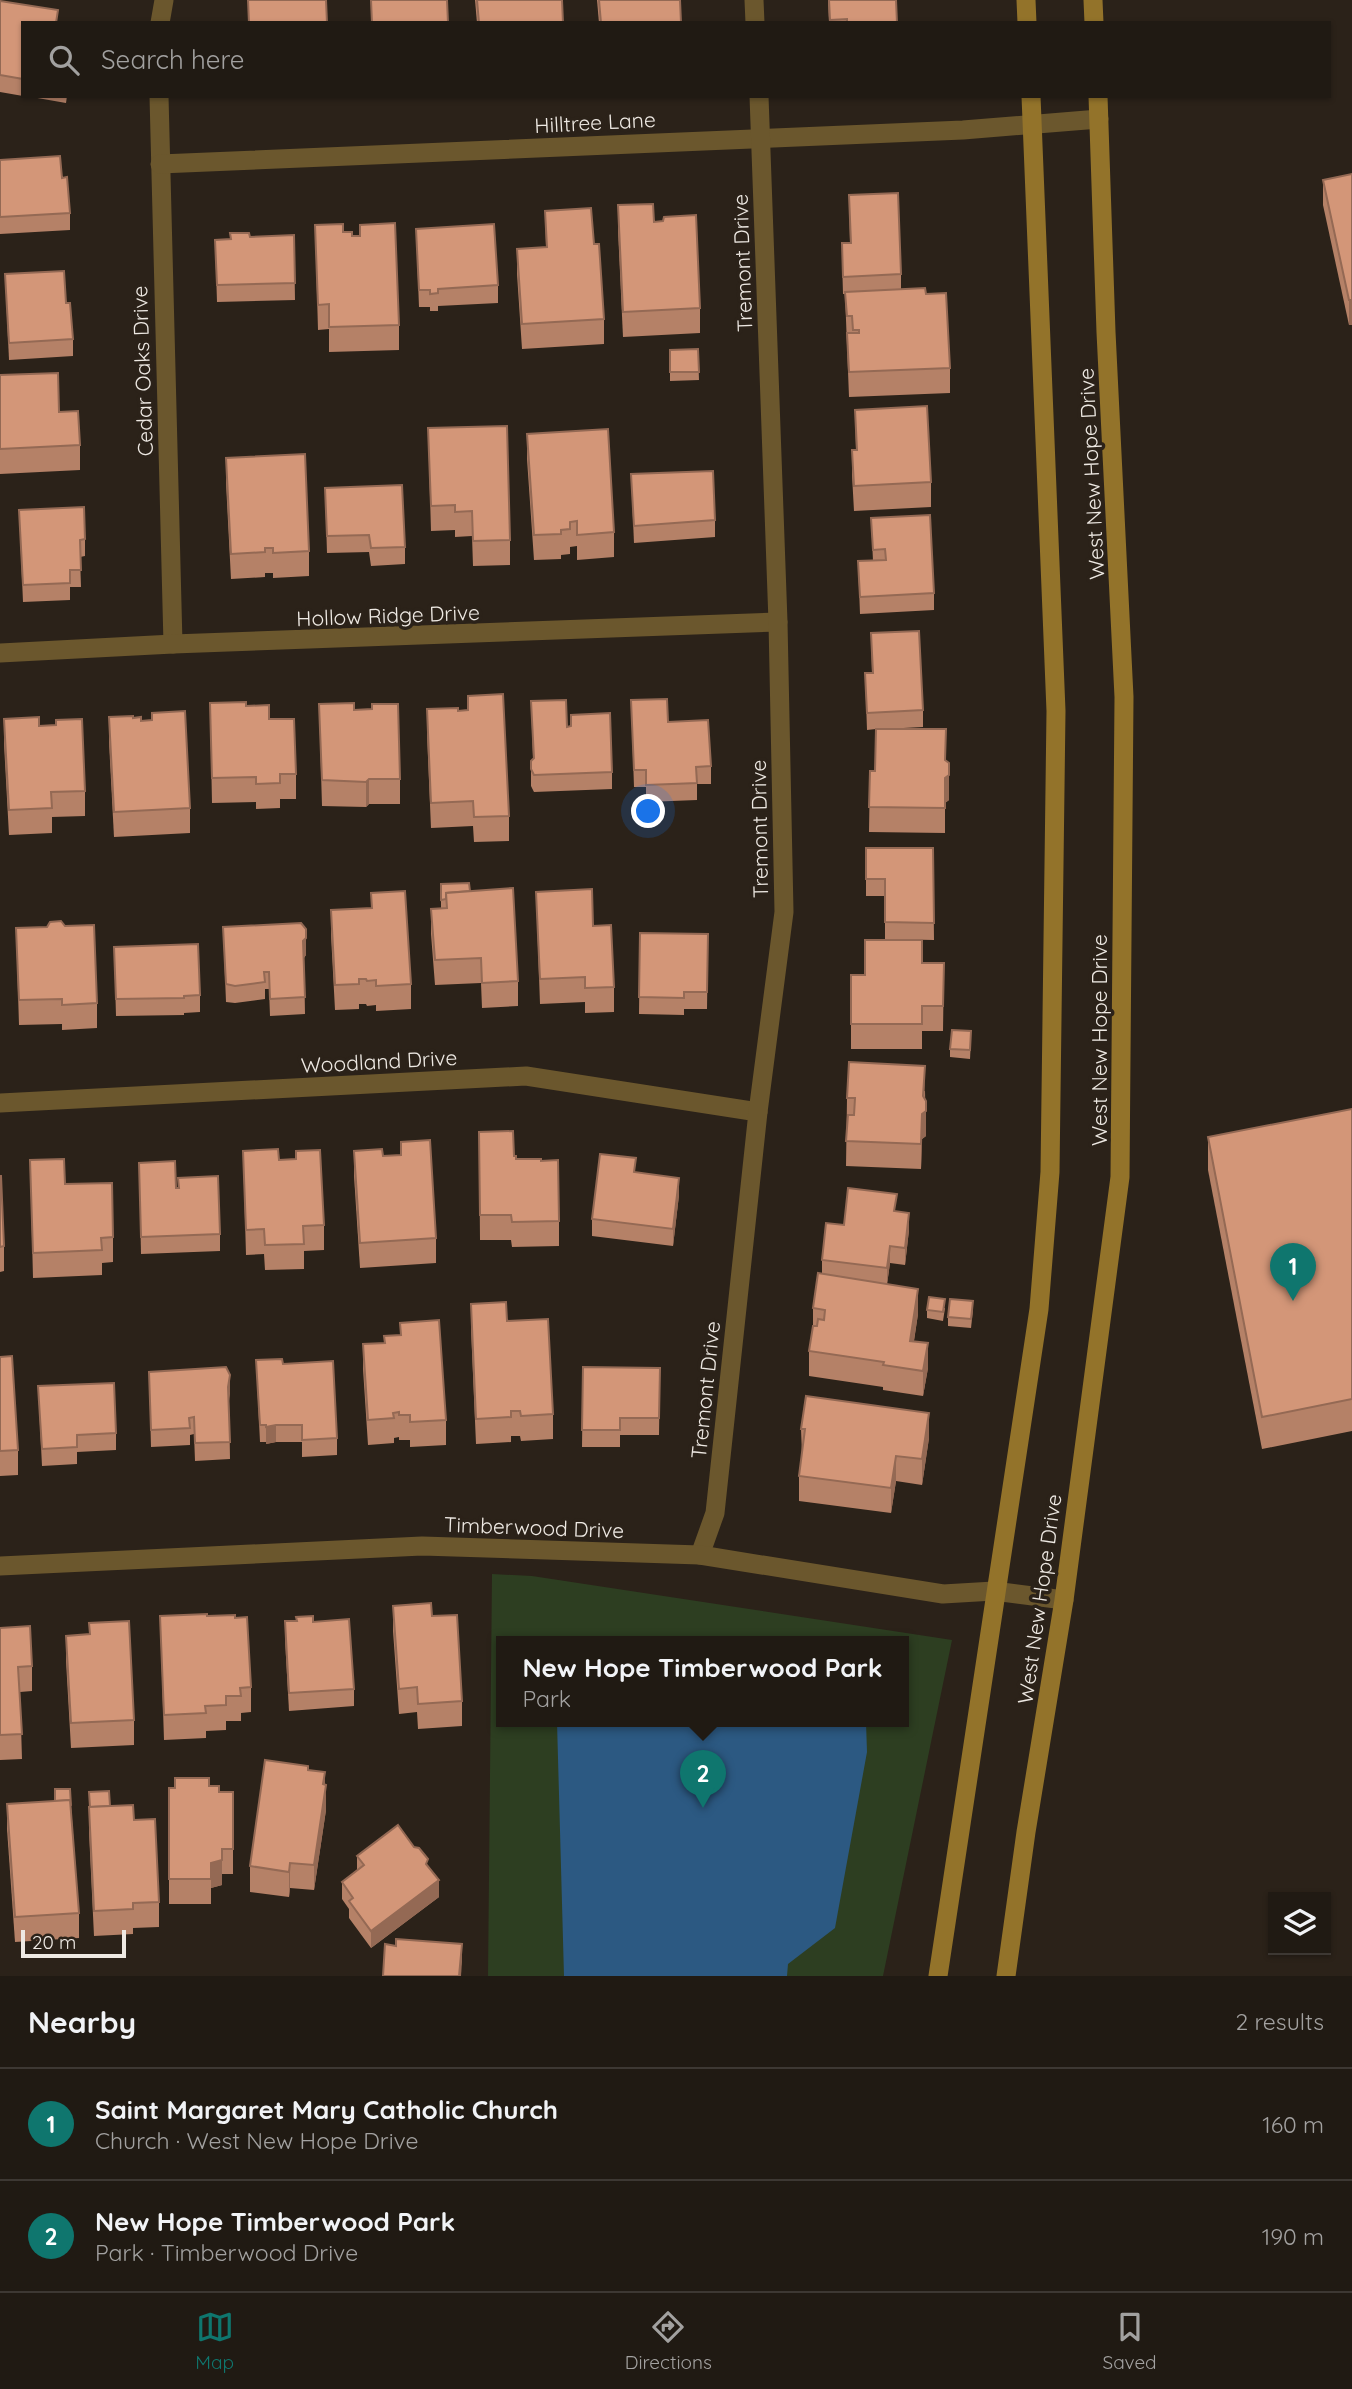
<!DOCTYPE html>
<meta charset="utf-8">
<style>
body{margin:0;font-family:Quicksand,sans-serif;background:#28231c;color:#f1f3f6}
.controls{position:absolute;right:21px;bottom:21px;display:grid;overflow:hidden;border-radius:0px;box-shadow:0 2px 5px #0004}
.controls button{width:63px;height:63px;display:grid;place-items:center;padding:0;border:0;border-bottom:2px solid #3d3833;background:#201a13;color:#f1f3f6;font:35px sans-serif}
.scale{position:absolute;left:21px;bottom:18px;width:105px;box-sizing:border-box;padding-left:7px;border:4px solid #eee9e3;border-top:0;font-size:19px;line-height:24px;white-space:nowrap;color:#eee9e3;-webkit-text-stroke:5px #2b2219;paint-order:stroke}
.you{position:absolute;left:649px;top:812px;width:24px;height:24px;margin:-18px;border:5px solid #fff;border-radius:50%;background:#1a73e8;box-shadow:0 0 0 10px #1a73e833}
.badge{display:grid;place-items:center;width:46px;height:46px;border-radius:50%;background:#0f766e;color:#fff;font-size:23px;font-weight:700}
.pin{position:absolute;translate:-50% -58px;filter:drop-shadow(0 2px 4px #0008)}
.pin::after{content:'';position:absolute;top:37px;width:24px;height:21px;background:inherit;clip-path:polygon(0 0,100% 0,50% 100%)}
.popup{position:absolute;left:496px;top:1636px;width:413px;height:91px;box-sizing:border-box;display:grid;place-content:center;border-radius:0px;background:#201a13;filter:drop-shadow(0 2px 5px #0005);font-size:23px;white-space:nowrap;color:#a2a1a0}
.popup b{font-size:26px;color:#f1f3f6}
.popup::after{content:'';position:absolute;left:50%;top:100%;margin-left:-14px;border:14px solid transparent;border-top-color:#201a13}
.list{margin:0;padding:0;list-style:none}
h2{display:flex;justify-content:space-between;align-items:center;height:91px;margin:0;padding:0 28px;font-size:30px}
h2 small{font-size:23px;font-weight:400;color:#a2a1a0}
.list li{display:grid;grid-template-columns:46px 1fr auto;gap:21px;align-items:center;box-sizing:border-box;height:112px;padding:0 28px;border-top:2px solid #3d3833}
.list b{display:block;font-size:26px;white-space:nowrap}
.list p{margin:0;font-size:23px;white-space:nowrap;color:#a2a1a0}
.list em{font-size:23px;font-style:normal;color:#a2a1a0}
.icon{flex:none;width:38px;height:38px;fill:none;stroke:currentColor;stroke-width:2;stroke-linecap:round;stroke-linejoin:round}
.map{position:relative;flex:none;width:1352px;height:1976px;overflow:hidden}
.search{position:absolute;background:#201a13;box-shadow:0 2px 5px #0004;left:21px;right:21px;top:21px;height:77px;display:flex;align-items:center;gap:18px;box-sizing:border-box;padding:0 24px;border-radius:0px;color:#a2a1a0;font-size:26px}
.sheet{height:315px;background:#201a13}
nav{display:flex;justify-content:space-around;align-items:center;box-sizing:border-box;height:98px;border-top:2px solid #3d3833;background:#201a13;font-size:19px;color:#a2a1a0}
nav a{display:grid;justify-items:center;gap:4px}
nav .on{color:#0f766e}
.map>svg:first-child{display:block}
.green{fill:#2d3e21;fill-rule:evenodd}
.water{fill:#2c5982}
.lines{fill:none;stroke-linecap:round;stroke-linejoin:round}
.minor{stroke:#6b572d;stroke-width:19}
.secondary{stroke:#93732a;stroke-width:19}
.wall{fill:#b58167}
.shaded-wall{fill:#946954}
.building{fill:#d39678;stroke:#946954;stroke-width:2}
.labels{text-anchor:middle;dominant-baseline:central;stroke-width:7;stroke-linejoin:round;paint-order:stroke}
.street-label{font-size:21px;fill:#eee9e3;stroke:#2b2219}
</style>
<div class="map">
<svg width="1352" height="1976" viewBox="0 0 1352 1976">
<rect width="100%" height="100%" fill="#2b2219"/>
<path class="green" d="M492,1574L532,1576L952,1640L883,1976H488ZM502,1642H904V1722H502Z"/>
<polygon class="water" points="557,1722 866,1722 867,1752 835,1928 788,1964 787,1976 564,1976"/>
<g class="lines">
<g class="minor">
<polyline points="754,0 755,23"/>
<polyline points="160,23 164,0"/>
<polyline points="159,96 173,644"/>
<polyline points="160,164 963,130 1099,119"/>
<polyline points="0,653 173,644 778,622"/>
<polyline points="0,1103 526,1076 758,1112"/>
<polyline points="700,1555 715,1513 758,1112 784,912 778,622 759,96"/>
<polyline points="0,1566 422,1546 700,1555 943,1594 994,1591 1064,1600"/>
</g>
<g class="secondary">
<polyline points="1026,0 1027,23"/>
<polyline points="1093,0 1094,23"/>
<polyline points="938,1976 1039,1309 1050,1172 1056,711 1031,96"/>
<polyline points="1006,1976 1026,1832 1064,1600 1120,1177 1124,697 1106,332 1098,96"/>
</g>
</g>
<g class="wall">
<polygon points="475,0 562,0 563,23 477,23"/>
<polygon points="597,0 680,0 681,23 599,23"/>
<polygon points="828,0 896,0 897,23 829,23"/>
<polygon points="0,1 58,23 23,23 23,96 0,92"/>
<polygon points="26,96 67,96 66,103"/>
<polygon points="0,160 62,178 70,213 70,230 0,234"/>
<polygon points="1352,174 1349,325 1323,205 1323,180"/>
<polygon points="849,195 901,274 901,289 926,294 950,368 950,393 849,397 845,294 843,294 842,260 842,243 850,243"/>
<polygon points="618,205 654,222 700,308 700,333 623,337 618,230"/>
<polygon points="545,211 594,244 604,319 604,344 522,349 517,274 517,249 546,247"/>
<polygon points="315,225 343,232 352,236 399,325 399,350 329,352 329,329 318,330"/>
<polygon points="416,229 498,285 498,303 438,306 438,311 430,311 430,307 419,307"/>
<polygon points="230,233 250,237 294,235 295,300 217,302 215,240 230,239"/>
<polygon points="5,274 66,303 73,339 73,356 9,360"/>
<polygon points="698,349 699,380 670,381 670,350"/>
<polygon points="0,375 59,412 80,445 80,470 0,474"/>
<polygon points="855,410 931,482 931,507 854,511 852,475 852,450 856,450"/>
<polygon points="428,428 510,540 510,565 473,566 472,536 455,537 455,530 431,531"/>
<polygon points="527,434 614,532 614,557 577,560 577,546 570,547 570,554 561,555 561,559 534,560 527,459"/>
<polygon points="226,458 309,551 309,576 273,578 273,573 265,573 265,577 231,579 226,483"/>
<polygon points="631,474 715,520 715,537 634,543"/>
<polygon points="325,488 405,547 405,564 371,566 369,552 327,553"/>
<polygon points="19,510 85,539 85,556 80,557 81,587 70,587 70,600 23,602"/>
<polygon points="871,518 934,593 934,610 860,614 858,561 873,561"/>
<polygon points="871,633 923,710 923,727 884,729 949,763 949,800 945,803 945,833 869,832 870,771 875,771 876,729 867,730 865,673 872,673"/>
<polygon points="631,700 668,722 711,766 711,784 697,784 697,800 646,802 646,787 634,787"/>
<polygon points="531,701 567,727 612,772 612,789 534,792 531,786 531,761 533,759"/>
<polygon points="210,703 246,706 269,719 296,774 296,799 280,799 280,808 256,809 256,802 212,803"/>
<polygon points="319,704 354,710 400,779 400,804 369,804 366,807 322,806"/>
<polygon points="427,709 458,710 509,816 509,841 474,842 473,826 431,828 427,734"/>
<polygon points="109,717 133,718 141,721 190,808 190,833 114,837 109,742"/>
<polygon points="4,719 39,726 85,791 85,816 52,817 52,833 9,835 4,744"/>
<polygon points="866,848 933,848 934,940 885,939 885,896 866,896"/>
<polygon points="441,884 470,891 518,981 518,1006 482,1008 481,983 435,985 431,934 431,909 441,908"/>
<polygon points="536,892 593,926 614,987 614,1012 585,1013 585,1002 540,1004"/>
<polygon points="371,893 411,984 411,1009 376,1011 376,1005 367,1006 366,1004 359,1004 359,1009 335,1010 331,935 331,910 371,908"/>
<polygon points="223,927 306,955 304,958 305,1014 270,1016 269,989 265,989 265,999 235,1003 226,1002"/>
<polygon points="16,928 97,1003 97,1028 62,1030 62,1024 19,1025"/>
<polygon points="640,933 708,934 707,1009 684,1009 684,1015 639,1014"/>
<polygon points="114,947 200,995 200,1012 184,1013 184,1015 116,1016"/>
<polygon points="922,963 944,963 943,1031 922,1031 922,1049 851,1049 851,975 865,975"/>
<polygon points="971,1040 970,1059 950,1057 950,1049"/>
<polygon points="925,1091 926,1136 922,1139 921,1169 846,1166 847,1098"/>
<polygon points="1352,1109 1352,1431 1262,1449 1208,1170 1208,1137"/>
<polygon points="479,1132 514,1156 516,1159 559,1221 559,1246 512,1247 511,1240 480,1240"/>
<polygon points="243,1151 279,1160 324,1225 324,1250 304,1251 304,1269 265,1270 264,1254 246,1255"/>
<polygon points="354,1151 383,1156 436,1238 436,1263 360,1268 354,1176"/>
<polygon points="30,1160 65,1184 113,1237 113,1262 102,1263 102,1275 33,1278"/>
<polygon points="139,1163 176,1188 220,1234 220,1251 141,1254"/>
<polygon points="636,1173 679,1195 673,1246 592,1236 592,1219"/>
<polygon points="0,1176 4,1246 4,1271 0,1272"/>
<polygon points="897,1211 909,1230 905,1265 890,1263 887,1284 918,1314 914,1341 928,1368 923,1396 883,1390 883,1387 809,1376 809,1351 813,1326 813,1308 822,1274 822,1260 844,1225"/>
<polygon points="471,1304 507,1321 553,1414 553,1439 521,1441 520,1436 511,1436 511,1442 476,1444 471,1329"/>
<polygon points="945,1308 943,1321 927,1318 927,1310"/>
<polygon points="973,1310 971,1328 948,1326 948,1317"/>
<polygon points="400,1323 446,1420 446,1445 410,1447 410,1440 399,1440 399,1437 394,1438 394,1443 368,1445 363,1369 363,1344 384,1343 400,1335"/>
<polygon points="0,1357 18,1450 18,1475 0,1476"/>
<polygon points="256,1360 283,1364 337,1438 337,1455 302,1457 302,1442 276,1442 266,1444 266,1442 260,1442"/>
<polygon points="583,1367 660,1368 659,1435 620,1435 620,1447 582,1447"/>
<polygon points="149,1372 230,1392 229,1401 230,1459 195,1461 194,1434 190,1435 190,1445 151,1447"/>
<polygon points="38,1386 116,1433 116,1450 77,1452 77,1464 42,1466"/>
<polygon points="801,1429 929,1438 922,1485 896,1481 891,1513 799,1501 799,1476 802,1454"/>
<polygon points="393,1606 432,1616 462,1701 462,1726 418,1729 417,1712 399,1714 393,1631"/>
<polygon points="160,1616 235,1618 251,1687 251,1712 241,1713 241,1721 226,1721 226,1730 206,1731 206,1738 164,1740"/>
<polygon points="285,1621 313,1622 354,1689 354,1706 289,1711 285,1639"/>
<polygon points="89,1623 134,1720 134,1745 71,1748 66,1661 66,1636 89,1635"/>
<polygon points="0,1628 32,1666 32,1691 20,1692 22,1759 0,1760"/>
<polygon points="308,1770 326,1810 314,1890 290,1888 289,1897 250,1892 250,1866"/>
<polygon points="209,1786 219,1792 233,1792 233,1874 222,1874 222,1885 211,1888 211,1904 169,1904 169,1788"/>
<polygon points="7,1804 71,1806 79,1913 79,1938 15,1942 7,1829"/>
<polygon points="110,1806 134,1820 159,1902 159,1927 133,1928 133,1934 94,1936 89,1832 89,1807"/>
<polygon points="357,1856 428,1866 439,1897 371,1948 349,1918 349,1909 342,1899 342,1882 357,1871"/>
</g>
<g class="shaded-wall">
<rect x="1349" y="300" width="3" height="25"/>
<polygon points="946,729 945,778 949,775 949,800 945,803 945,760"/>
<polygon points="369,779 369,804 366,807 366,782"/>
<polygon points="306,938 306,955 303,958 303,941"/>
<polygon points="925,1066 924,1112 926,1101 926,1136 922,1139 921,1169 921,1144"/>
<polygon points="679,1178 679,1195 673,1246 673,1229"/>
<polygon points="909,1213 909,1230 905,1265 905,1248"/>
<polygon points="890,1246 890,1263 887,1285 887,1268"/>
<polygon points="918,1289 918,1314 910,1366 910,1341"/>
<polygon points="928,1343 928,1368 923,1396 923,1371"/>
<polygon points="230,1375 230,1392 228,1404 228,1387"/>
<polygon points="929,1413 929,1438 922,1485 922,1459"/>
<polygon points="276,1425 276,1442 266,1444 266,1427"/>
<polygon points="896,1456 896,1481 891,1513 891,1488"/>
<polygon points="325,1772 325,1795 326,1785 326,1810 314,1890 314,1865"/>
<polygon points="222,1849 222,1885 211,1888 211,1863"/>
<polygon points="290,1863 290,1888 289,1897 289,1872"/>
<polygon points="439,1880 439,1897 371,1948 371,1931"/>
<polygon points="462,1944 462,1962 461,1976 459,1976"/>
</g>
<g class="building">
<polygon points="248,0 326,0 327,23 249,23"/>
<polygon points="371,0 447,0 448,23 372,23"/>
<polygon points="477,0 562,0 563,23 479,23"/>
<polygon points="599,0 680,0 681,23 601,23"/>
<polygon points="829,0 896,0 897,23 847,23 847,19 830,20"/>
<polygon points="0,1 58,10 56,23 23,23 23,79 0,75"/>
<polygon points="60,156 62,178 67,177 70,213 0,217 0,160"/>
<polygon points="1352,174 1352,300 1349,300 1323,180"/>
<polygon points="898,193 901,274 843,277 842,243 851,243 849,195"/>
<polygon points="653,204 654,222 663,221 664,217 696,215 700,308 623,312 618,205"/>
<polygon points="591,208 594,244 599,244 604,319 522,324 517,249 547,247 545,211"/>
<polygon points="395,223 399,325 329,327 329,304 318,305 315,225 343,224 343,232 352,232 352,236 360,236 360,225"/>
<polygon points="494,224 498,285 438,289 438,293 430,294 430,290 419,290 416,229"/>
<polygon points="230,233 249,233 250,237 294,235 295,283 217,285 215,240 231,239"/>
<polygon points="64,271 66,303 70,303 73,339 9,343 5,274"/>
<polygon points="925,288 926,294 946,293 950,368 849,372 847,333 859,333 859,330 853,330 852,316 847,316 845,292"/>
<polygon points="698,349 699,372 670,372 670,350"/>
<polygon points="58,373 59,412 78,411 80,445 0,449 0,375"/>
<polygon points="927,406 931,482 854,486 852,450 857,450 855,410"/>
<polygon points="507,426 510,540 473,541 472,511 455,512 455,505 431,506 428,428"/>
<polygon points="608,429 614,532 577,535 577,521 570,522 570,529 561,530 561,534 534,535 527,434"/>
<polygon points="305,454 309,551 273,553 273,548 265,548 265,552 231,554 226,458"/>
<polygon points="713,471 715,520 634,526 631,474"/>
<polygon points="402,485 405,547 371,548 369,535 327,536 325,488"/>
<polygon points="84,507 85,539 80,540 81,570 70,570 70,583 23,585 19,510"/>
<polygon points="930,515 934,593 860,597 858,561 886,560 885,549 873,550 871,518"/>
<polygon points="919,631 923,710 867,713 865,673 873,673 871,633"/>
<polygon points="503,694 509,816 474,817 473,801 431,803 427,709 458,708 458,711 468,710 468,696"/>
<polygon points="667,699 668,722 708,720 711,766 696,767 697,783 646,785 646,770 634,770 631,700"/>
<polygon points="566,700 567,727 571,726 571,715 610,713 612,772 534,775 531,769 531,761 534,758 531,701"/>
<polygon points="246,702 246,706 269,705 269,719 294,719 296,774 280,774 280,783 256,784 256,777 212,778 210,703"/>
<polygon points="354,703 354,710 372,709 372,704 398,704 400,779 369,779 366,782 322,780 319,704"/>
<polygon points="185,711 190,808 114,812 109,717 133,716 133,718 141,717 141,721 152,720 152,713"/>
<polygon points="39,717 39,726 56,725 56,720 82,719 85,791 51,792 52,808 9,810 4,719"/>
<polygon points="876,729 946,729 945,760 949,763 949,775 945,778 945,808 869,807 870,771 875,771"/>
<polygon points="866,848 933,848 934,923 885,922 885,879 866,879"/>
<polygon points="469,883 470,891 446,893 446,899 441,900 441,884"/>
<polygon points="513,888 518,981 482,983 481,958 435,960 431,909 447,908 446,893"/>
<polygon points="592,889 593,926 611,925 614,987 585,988 585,977 540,979 536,892"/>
<polygon points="405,891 411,984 376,986 376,980 367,981 366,979 359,979 359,984 335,985 331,910 372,908 371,893"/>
<polygon points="61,921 65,926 94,925 97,1003 62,1005 62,999 19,1000 16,928 47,927 50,922"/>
<polygon points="301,923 306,929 306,938 303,941 305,997 270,999 269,972 264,972 265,982 235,986 226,984 223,927"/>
<polygon points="640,933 708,934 707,992 684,992 684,998 639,997"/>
<polygon points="865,940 922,940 922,963 944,963 943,1006 922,1006 922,1024 851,1024 851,975 865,975"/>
<polygon points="198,944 200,995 184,996 184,998 116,999 114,947"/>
<polygon points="952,1030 971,1031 970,1050 950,1049"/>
<polygon points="849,1062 925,1066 923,1096 926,1101 926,1111 922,1114 921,1144 846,1141 848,1115 854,1115 855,1098 847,1098"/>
<polygon points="1352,1109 1352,1399 1262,1417 1208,1137"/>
<polygon points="513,1131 514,1156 516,1156 516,1159 541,1159 541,1161 558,1160 559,1221 512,1222 511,1215 480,1215 479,1132"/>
<polygon points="430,1140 436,1238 360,1243 354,1151 382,1149 383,1156 401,1155 401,1142"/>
<polygon points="278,1149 279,1160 296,1159 296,1151 320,1150 324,1225 303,1226 304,1244 265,1245 264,1229 246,1230 243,1151"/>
<polygon points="600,1154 636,1158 634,1172 679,1178 673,1229 592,1219"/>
<polygon points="64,1159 65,1184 112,1183 113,1237 101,1238 102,1250 33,1253 30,1160"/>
<polygon points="175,1161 176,1188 179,1188 178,1178 218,1176 220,1234 141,1237 139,1163"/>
<polygon points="0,1176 1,1176 4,1246 0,1247"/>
<polygon points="848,1188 897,1194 894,1211 909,1213 905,1248 890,1246 887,1268 822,1260 826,1223 844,1225"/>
<polygon points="818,1273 918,1289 910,1341 928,1343 923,1371 883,1365 884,1362 809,1351 813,1326 817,1326 818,1319 824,1320 825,1310 813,1308"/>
<polygon points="929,1297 945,1299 943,1312 927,1310"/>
<polygon points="950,1299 973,1301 971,1319 948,1317"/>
<polygon points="506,1302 507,1321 548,1319 553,1414 521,1416 520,1411 511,1411 511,1417 476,1419 471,1304"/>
<polygon points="439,1320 446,1420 410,1422 410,1415 399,1415 399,1412 393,1413 394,1418 368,1420 363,1344 385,1343 384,1336 401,1335 400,1323"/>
<polygon points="12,1356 18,1450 0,1451 0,1357"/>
<polygon points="282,1359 283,1364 333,1361 337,1438 302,1440 302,1425 276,1425 266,1427 266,1425 260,1425 256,1360"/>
<polygon points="226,1367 230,1375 228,1387 230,1442 195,1443 194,1417 189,1418 190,1428 151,1430 149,1372"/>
<polygon points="583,1367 660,1368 659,1418 620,1418 620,1430 582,1430"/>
<polygon points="114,1383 116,1433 77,1435 77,1447 42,1449 38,1386"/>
<polygon points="806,1396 929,1413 922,1459 896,1456 891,1488 799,1476 805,1429 801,1429"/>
<polygon points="431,1603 432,1616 457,1615 462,1701 418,1704 417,1687 399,1689 393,1606"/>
<polygon points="207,1614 207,1616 235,1615 235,1618 247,1617 251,1687 240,1688 241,1696 226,1696 226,1705 205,1706 206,1713 164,1715 160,1616"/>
<polygon points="313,1616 313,1622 349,1619 354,1689 289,1693 285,1621 297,1621 296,1617"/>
<polygon points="129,1621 134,1720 71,1723 66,1636 90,1634 89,1623"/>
<polygon points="30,1626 32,1666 18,1667 22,1734 0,1735 0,1628"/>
<polygon points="265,1760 308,1766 308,1770 325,1772 323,1784 326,1785 314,1865 290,1863 289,1872 250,1866"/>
<polygon points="175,1778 209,1778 209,1786 219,1786 219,1792 233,1792 233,1849 222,1849 222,1860 211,1863 211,1879 169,1879 169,1788 175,1788"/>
<polygon points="55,1789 70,1789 71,1806 70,1800 55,1801"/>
<polygon points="109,1791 110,1806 90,1807 89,1792"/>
<polygon points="70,1800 79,1913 15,1917 7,1804"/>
<polygon points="133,1805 134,1820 155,1819 159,1902 133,1903 133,1909 94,1911 89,1807"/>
<polygon points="398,1825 414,1847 419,1848 428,1859 426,1864 439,1880 371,1931 349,1901 353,1898 342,1882 364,1865 357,1856"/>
<polygon points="396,1939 462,1944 459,1976 383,1976 385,1944 396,1946"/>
</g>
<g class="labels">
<g class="street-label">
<text transform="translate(595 122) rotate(-3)">Hilltree Lane</text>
<text transform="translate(742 263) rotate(-92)">Tremont Drive</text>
<text transform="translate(142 371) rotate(-92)">Cedar Oaks Drive</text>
<text transform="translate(1091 474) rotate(-93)">West New Hope Drive</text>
<text transform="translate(388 615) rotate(-2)">Hollow Ridge Drive</text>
<text transform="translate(759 829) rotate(-91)">Tremont Drive</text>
<text transform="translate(1099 1040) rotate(-90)">West New Hope Drive</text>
<text transform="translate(379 1061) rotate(-3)">Woodland Drive</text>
<text transform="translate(705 1390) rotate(-84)">Tremont Drive</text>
<text transform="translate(534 1527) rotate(2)">Timberwood Drive</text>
<text transform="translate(1039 1599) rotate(-82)">West New Hope Drive</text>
</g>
</g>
</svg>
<div class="controls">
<button><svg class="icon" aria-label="layers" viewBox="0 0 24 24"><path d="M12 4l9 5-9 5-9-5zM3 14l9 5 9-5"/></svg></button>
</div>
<div class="scale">20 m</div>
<div class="you"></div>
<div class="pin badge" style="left:1293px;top:1301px">1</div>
<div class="pin badge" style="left:703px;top:1808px">2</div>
<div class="popup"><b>New Hope Timberwood Park</b>Park</div>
<div class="search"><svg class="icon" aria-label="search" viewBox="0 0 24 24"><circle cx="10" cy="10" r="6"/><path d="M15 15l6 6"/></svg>Search here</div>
</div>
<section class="sheet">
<h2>Nearby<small>2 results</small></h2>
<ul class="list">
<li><span class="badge">1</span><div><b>Saint Margaret Mary Catholic Church</b><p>Church · West New Hope Drive</p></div><em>160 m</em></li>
<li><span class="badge">2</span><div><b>New Hope Timberwood Park</b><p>Park · Timberwood Drive</p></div><em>190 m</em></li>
</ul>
</section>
<nav>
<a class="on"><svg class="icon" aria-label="map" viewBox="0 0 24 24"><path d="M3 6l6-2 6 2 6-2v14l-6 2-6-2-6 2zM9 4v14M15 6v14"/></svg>Map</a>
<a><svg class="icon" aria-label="directions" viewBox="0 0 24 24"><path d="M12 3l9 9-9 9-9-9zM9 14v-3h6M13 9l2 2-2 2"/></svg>Directions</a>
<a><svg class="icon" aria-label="saved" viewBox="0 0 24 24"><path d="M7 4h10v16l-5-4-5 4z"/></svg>Saved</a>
</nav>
